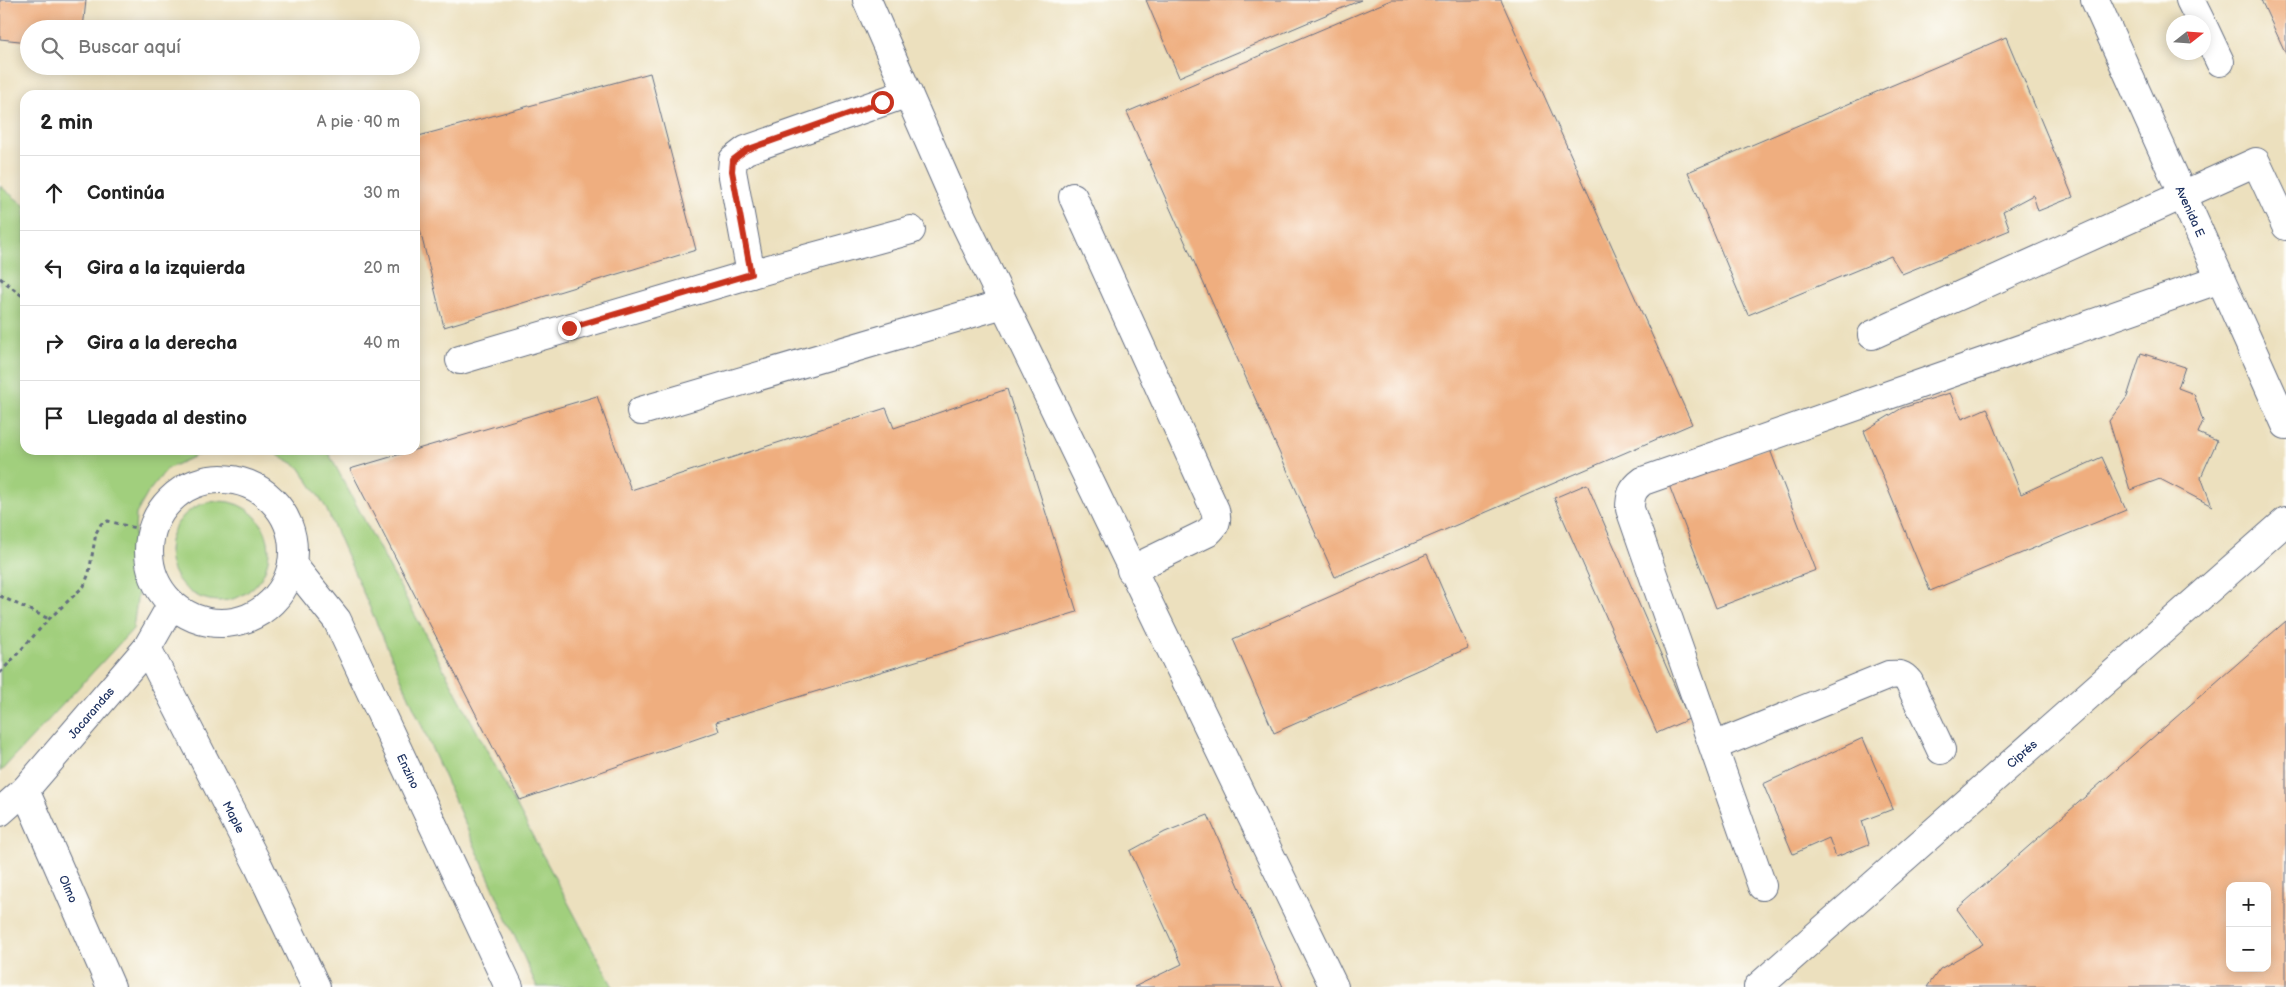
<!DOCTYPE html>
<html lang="es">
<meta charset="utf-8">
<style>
body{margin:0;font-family:"Balsamiq Sans",sans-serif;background:#f2f2f2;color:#222}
.controls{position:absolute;right:15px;bottom:15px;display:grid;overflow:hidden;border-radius:10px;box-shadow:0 2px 12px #0003}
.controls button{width:45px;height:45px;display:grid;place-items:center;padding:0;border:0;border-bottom:1px solid #e0e0e0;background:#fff;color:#222;font:25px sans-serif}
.compass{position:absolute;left:2166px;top:15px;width:45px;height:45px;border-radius:50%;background:#fff;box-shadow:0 2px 12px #0003;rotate:73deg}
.stop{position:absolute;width:15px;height:15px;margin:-11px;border:4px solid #c8321e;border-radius:50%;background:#fff}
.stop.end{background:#c8321e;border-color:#fff;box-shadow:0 1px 5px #0008}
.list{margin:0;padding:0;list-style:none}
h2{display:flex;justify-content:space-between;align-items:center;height:65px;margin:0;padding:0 20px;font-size:21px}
h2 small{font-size:16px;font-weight:400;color:#767676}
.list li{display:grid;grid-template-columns:32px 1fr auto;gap:15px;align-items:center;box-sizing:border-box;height:75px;padding:0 20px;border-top:1px solid #e0e0e0}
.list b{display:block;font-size:19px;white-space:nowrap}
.list em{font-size:16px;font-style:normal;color:#767676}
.icon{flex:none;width:28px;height:28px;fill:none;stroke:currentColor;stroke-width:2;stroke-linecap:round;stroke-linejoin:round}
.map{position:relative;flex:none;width:2286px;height:987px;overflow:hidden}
.search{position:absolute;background:#fff;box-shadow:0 2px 12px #0003;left:20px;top:20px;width:400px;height:55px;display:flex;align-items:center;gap:12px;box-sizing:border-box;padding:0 18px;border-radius:28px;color:#767676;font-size:19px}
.panel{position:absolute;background:#fff;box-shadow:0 2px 12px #0003;left:20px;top:90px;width:400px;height:365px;border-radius:15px}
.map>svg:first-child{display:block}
.green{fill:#a1cf7d;stroke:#5e7f6e}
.building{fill:#efae7f;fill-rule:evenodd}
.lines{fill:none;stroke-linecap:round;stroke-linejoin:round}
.minor-casing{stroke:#646d80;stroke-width:30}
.major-casing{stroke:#646d80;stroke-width:30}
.path{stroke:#646d80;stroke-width:3;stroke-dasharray:4 4;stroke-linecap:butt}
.minor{stroke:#fff;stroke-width:28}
.major{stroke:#fff;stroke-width:28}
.route{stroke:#c8321e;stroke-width:6}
.labels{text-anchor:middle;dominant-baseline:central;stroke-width:4.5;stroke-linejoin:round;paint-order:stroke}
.street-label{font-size:12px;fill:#1b2f5e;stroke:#fdfcf7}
</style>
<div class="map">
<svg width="2286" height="987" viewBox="0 0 2286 987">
<rect width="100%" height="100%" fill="#fdfcf7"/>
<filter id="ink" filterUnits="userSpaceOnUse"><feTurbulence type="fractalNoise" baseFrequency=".02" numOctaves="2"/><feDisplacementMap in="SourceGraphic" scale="10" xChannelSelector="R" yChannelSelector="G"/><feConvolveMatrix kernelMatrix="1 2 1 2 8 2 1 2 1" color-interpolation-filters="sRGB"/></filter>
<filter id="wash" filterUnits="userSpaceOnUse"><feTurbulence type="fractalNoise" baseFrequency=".0096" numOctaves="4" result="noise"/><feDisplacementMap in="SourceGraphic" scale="20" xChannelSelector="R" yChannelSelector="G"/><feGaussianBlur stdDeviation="1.12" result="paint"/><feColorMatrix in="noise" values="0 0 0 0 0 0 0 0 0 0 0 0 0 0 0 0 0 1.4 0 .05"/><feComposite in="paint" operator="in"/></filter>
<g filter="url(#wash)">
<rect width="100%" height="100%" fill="#ece0be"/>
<g class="green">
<polygon points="0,186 25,206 25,450 234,450 197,455 167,469 149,491 136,514 133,566 138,592 133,629 0,772"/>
<polygon points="270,450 327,450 613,987 537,987 325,506 299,467"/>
<circle cx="219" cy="551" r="50"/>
</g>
<g id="blocks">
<g class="building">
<polygon points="0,0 86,0 83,29 29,29 29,42 0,39"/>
<polygon points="1146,0 1361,0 1179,77"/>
<polygon points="1391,0 1501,0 1692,424 1335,577 1127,112"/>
<polygon points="2261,0 2286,0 2286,54"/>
<polygon points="2006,37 2073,197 2038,211 2033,195 2003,211 2010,230 1902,274 1891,256 1748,315 1688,172"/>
<polygon points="650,73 696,250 444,327 415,210 415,137"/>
<polygon points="2141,353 2185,367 2178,388 2194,394 2203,421 2198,433 2217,441 2201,477 2212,506 2160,479 2130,490 2109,421 2127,397"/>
<polygon points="1007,389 1077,612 716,722 719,731 520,800 350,469 597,396 631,490 886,408 894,428"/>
<polygon points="1950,393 1962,419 1987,408 2021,494 2102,457 2126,510 1930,591 1864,431 1902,408"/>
<polygon points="1769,447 1816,570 1716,608 1669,485"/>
<polygon points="1587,484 1689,719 1657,733 1554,498"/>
<polygon points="1427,554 1468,648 1274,733 1233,639"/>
<path d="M2286,621V987H1927L1940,969L1983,944L1957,909ZM2230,886H2267V968H2230Z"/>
<polygon points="1863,738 1893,809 1862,821 1869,844 1836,857 1829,838 1793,854 1763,784"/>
<polygon points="1208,815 1283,987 1134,987 1182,964 1130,851 1165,832"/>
</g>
</g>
</g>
<g filter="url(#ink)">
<use href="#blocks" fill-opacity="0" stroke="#646d80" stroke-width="1"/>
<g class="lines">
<g class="minor-casing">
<g id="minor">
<polyline points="867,0 962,217 1334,987"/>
<polyline points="2190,0 2201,22"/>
<polyline points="2204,28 2220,62"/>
<path d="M1073,197L1215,510C1218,521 1216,525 1207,533L1131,570"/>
<polyline points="751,274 732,171 733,160 746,150 908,93"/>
<polyline points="1872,335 2256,162 2286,226"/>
<polyline points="460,360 751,274 911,230"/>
<polyline points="641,411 1003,304"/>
<circle cx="221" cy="551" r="72"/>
<path id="s1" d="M292,564L337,620L509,987"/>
<path id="s2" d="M147,648L258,865L316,987"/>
<path d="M1714,746L1889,675C1899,674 1903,674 1909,682L1941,750"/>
<path id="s3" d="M25,790L111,987"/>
<path id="s4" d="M0,812L25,790L147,648L172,604"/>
<path d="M1762,886L1630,509C1630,496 1632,489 1643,481L2220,279"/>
<path id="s5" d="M1758,987L2286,521"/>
</g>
</g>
<g class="major-casing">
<g id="major">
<path id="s6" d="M2095,0L2286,425"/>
</g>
</g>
<g class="path">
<polyline points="0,278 25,298"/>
<polyline points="0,596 49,619"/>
<polyline points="0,673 49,619 84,586 89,573 96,533 101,524 108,521 151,532"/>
</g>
<use href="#minor" class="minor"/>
<use href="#major" class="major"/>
</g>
</g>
<g class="lines" filter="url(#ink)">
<polyline class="route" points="569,328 751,274 732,171 733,160 746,150 882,102"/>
</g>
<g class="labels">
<g class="street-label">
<text stroke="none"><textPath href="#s6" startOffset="232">Avenida E</textPath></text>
<text stroke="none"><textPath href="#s4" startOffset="135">Jacarandas</textPath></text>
<text stroke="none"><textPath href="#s5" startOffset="352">Ciprés</textPath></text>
<text stroke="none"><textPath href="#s1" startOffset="239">Enzino</textPath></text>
<text stroke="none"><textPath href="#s2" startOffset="190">Maple</textPath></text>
<text stroke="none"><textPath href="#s3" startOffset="108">Olmo</textPath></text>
</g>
</g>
</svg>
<div class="controls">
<button>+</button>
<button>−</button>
</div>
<svg class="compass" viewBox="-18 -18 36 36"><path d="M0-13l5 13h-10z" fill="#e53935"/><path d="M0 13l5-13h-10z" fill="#767676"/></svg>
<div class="stop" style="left:882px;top:102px"></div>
<div class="stop end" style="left:569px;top:328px"></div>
<div class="search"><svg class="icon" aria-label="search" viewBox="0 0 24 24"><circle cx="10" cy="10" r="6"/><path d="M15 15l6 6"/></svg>Buscar aquí</div>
<section class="panel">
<h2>2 min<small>A pie · 90 m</small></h2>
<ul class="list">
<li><svg class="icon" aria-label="ahead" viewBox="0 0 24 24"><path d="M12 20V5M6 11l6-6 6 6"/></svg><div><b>Continúa</b></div><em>30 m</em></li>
<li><svg class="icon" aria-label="left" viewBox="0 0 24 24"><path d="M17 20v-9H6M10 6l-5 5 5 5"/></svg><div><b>Gira a la izquierda</b></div><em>20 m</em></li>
<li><svg class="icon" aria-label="right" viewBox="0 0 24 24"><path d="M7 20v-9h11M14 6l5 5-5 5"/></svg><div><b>Gira a la derecha</b></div><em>40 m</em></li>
<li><svg class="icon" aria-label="arrive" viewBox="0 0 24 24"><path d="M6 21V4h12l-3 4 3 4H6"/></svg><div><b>Llegada al destino</b></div></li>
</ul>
</section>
</div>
